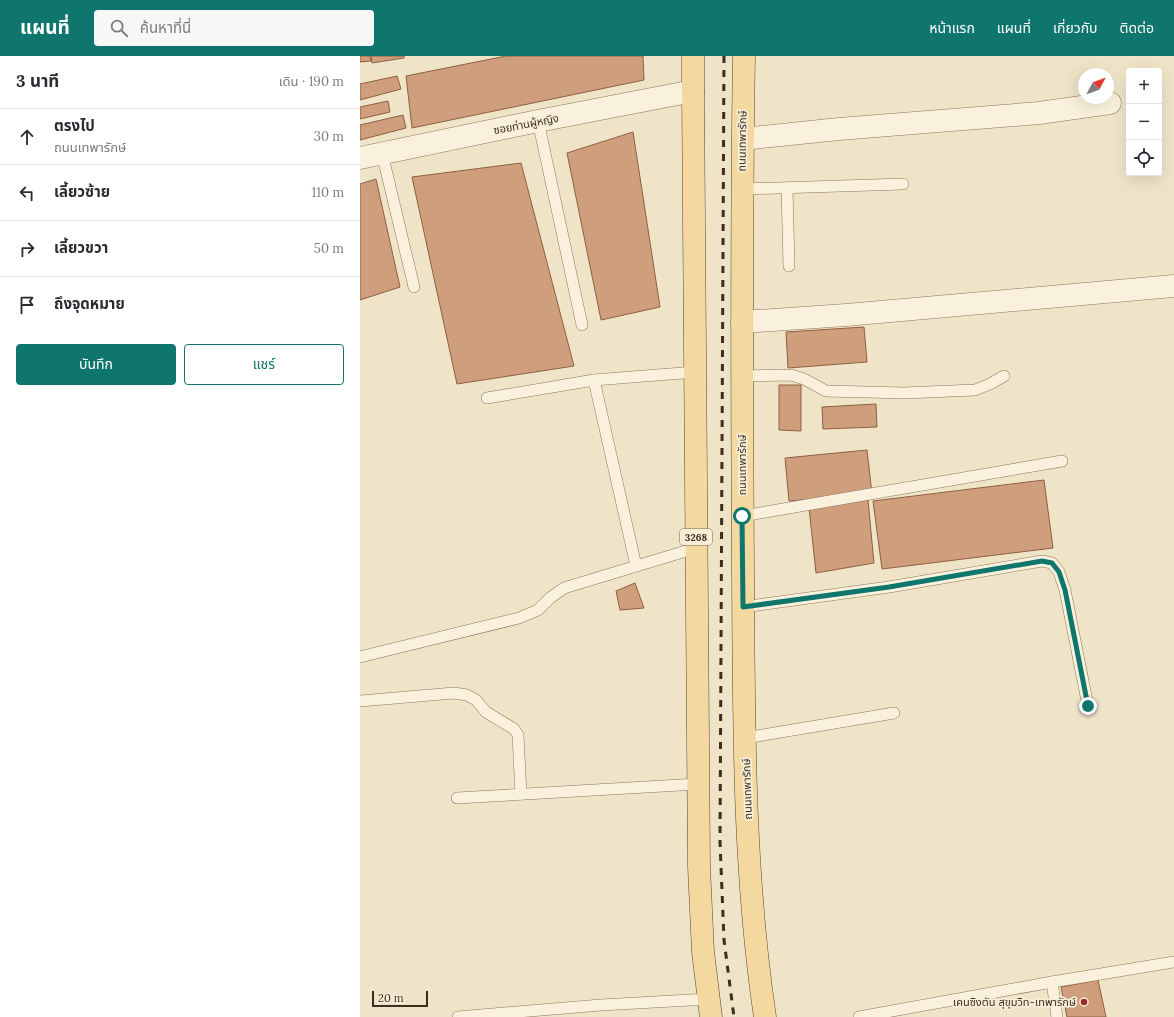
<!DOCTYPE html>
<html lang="th">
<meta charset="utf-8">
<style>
body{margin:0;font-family:Lora,"Noto Sans Thai",serif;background:#f7f7f7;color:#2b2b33}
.controls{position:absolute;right:12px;top:12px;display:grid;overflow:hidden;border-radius:4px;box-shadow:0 4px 16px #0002}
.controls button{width:36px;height:36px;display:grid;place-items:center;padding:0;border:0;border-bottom:1px solid #e1e1e2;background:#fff;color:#2b2b33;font:20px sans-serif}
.compass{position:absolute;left:718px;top:12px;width:36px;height:36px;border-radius:50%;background:#fff;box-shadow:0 4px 16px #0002;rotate:49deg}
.scale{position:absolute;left:12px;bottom:10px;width:56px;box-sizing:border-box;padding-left:4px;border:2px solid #3d2e20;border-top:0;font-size:11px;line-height:14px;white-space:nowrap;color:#3d2e20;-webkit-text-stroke:3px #f7eed8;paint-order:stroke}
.stop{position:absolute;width:12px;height:12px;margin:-9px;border:3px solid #0f766e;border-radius:50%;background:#fff}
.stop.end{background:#0f766e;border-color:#fff;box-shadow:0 1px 4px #0008}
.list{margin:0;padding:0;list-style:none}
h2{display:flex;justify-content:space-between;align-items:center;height:52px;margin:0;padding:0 16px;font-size:17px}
h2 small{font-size:13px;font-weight:400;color:#7c7c81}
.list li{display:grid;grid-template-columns:26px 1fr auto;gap:12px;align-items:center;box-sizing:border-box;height:56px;padding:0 16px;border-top:1px solid #e1e1e2}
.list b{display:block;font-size:15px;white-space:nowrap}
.list p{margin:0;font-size:13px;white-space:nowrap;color:#7c7c81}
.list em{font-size:13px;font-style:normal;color:#7c7c81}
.actions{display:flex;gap:8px;padding:12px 16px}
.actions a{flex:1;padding:9px 0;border:1px solid #0f766e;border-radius:4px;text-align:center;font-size:14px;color:#0f766e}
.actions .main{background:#0f766e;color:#fff}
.icon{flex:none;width:22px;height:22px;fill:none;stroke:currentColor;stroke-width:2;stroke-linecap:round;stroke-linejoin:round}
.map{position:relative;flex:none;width:814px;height:961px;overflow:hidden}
header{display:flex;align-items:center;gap:24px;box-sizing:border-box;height:56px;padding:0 20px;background:#0f766e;color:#fff}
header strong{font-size:19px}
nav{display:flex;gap:22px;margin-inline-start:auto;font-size:14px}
.search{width:280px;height:36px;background:#f7f7f7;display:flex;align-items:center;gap:10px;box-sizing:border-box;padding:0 14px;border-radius:4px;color:#7c7c81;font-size:15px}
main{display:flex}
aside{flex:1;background:#fff}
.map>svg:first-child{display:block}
.building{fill:#cf9f7d;stroke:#8d5f41}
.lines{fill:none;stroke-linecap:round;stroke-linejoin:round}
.service-casing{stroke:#8d765c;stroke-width:12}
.minor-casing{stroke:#8d765c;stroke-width:23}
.primary-casing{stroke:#5b4430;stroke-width:23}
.service{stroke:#faf1dc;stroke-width:11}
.minor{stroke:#faf1dc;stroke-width:22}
.primary{stroke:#f3d9a0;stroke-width:22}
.rail{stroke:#3d2e20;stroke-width:3;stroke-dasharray:7 7;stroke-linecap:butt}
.route{stroke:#0f766e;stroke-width:5}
.poi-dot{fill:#9e2a2b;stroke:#f7eed8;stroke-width:1.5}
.labels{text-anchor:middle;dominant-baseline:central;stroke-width:3.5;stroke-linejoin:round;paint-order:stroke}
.shield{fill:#f7eed8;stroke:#756857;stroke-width:1}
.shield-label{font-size:10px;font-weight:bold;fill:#3d2e20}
.street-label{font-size:11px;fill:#3d2e20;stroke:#f7eed8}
.poi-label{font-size:11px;fill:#3d2e20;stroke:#f7eed8;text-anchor:end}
</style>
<header>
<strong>แผนที่</strong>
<div class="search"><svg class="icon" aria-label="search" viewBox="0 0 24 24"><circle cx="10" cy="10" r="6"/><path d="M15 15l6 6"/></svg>ค้นหาที่นี่</div>
<nav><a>หน้าแรก</a><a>แผนที่</a><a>เกี่ยวกับ</a><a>ติดต่อ</a></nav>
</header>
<main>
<aside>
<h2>3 นาที<small>เดิน · 190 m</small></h2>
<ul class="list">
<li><svg class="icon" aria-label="ahead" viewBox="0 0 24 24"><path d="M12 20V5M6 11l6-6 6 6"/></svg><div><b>ตรงไป</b><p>ถนนเทพารักษ์</p></div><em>30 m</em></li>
<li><svg class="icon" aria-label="left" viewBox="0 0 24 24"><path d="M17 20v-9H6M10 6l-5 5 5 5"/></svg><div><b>เลี้ยวซ้าย</b></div><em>110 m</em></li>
<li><svg class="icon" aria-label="right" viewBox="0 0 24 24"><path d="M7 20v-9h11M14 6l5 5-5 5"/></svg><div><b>เลี้ยวขวา</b></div><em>50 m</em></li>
<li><svg class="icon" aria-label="arrive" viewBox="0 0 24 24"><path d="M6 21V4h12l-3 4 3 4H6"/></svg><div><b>ถึงจุดหมาย</b></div></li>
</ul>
<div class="actions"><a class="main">บันทึก</a><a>แชร์</a></div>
</aside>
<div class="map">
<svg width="814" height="961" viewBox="0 0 814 961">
<rect width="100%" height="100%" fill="#f0e4c8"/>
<g class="building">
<polygon points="0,0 10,0 11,5 0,6"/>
<polygon points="11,0 44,0 44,2 12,7"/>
<polygon points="146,0 283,0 284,24 52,72 46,20"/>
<polygon points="37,20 41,33 0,44 0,28"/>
<polygon points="28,45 30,56 0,63 0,51"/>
<polygon points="43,59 46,72 0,84 0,69"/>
<polygon points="273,76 300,251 241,264 207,97"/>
<polygon points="161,107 214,310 97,328 52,121"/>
<polygon points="16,123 40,231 0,244 0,128"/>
<polygon points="504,271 507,306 428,312 426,276"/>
<polygon points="419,329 441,329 441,375 419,374"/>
<polygon points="516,348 517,371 463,373 462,351"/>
<polygon points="507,394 512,438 429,445 425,402"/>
<polygon points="684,424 693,492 522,513 513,445"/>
<polygon points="508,444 514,507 456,517 449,452"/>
<polygon points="275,527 284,552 260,554 256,535"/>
<polygon points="738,924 746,961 707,961 701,931"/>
</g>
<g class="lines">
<g class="service-casing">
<g id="service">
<polyline points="178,65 222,269"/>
<polyline points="22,97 54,231"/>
<polyline points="427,132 429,210"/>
<polyline points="382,133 543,128"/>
<polyline points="382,320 431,319 444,323 466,335 544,337 615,334 630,328 644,320"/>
<polyline points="234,324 276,510"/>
<polyline points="127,342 234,324 335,316"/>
<polyline points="382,460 702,405"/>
<polyline points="383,551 529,531 682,505 692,507 699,516 705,534 728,650"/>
<polyline points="0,601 159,562 178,554 190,542 204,532 336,492"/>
<polyline points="0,645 94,637 107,639 116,644 126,656 154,673 158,679 161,738"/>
<polyline points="385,682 534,657"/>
<polyline points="97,742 338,728"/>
<polyline points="692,926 697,961"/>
<polyline points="98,961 241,949 348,943"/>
<polyline points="499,961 692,926 814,906"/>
</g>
</g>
<g class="minor-casing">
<g id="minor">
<polyline points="383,83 479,73 679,57 750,47"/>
<polyline points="0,102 178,65 333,35"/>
<polyline points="382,266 486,259 814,230"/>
</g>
</g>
<g class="primary-casing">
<g id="primary">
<polyline points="333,0 333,35 339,811 343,896 351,961"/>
<path d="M384,0C381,172 382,345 383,517C384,665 383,814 405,961"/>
</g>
</g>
<use href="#service" class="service"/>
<use href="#minor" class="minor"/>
<use href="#primary" class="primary"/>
<polyline class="rail" points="364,0 360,786 364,884 374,961"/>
</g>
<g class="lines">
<polyline class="route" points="382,460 383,551 529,531 682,505 692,507 699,516 705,534 728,650"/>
</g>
<circle class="poi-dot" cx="724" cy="946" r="4"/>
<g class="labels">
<rect class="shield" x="320" y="473" width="32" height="16" rx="3"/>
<g class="shield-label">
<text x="336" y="481">3268</text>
</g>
<g class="street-label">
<text transform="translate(166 68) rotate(-11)">ซอยท่านผู้หญิง</text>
<text transform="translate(382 85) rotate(-89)">ถนนเทพารักษ์</text>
<text transform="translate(382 409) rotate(-90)">ถนนเทพารักษ์</text>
<text transform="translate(387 733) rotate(-92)">ถนนเทพารักษ์</text>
</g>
<g class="poi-label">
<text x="716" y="946">เคนซิงตัน สุขุมวิท-เทพารักษ์</text>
</g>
</g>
</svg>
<div class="controls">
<button>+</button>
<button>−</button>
<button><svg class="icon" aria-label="locate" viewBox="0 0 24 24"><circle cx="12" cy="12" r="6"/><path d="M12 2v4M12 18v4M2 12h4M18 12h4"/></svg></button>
</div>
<svg class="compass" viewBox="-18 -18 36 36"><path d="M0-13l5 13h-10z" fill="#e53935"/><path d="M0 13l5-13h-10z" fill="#7c7c81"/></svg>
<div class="scale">20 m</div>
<div class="stop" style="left:382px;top:460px"></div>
<div class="stop end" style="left:728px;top:650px"></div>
</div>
</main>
